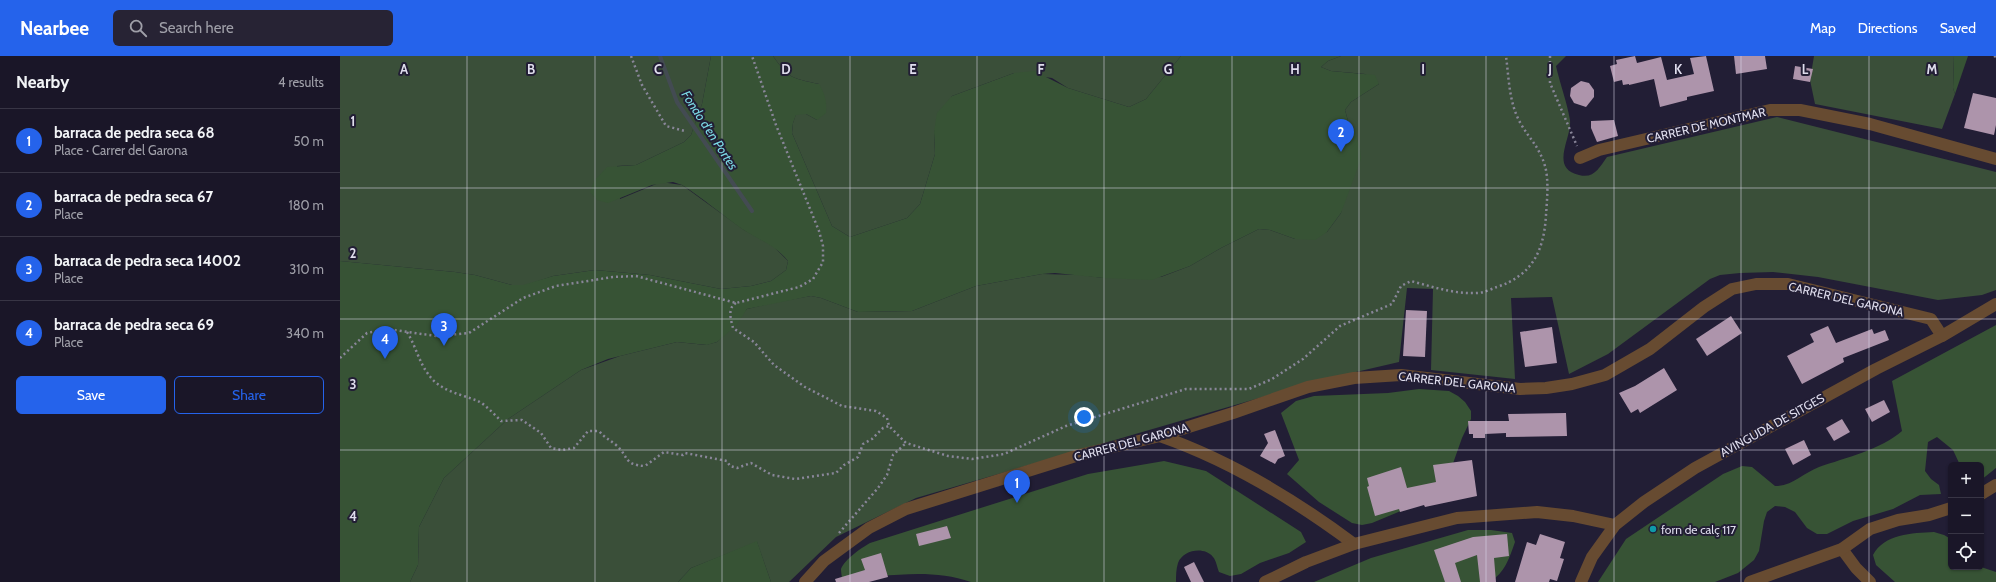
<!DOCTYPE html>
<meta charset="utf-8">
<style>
body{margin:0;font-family:Cabin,sans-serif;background:#272334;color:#f1f3f6}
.controls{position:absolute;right:12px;bottom:12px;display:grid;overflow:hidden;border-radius:6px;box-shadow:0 1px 3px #0004}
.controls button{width:36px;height:36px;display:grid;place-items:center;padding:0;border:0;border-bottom:1px solid #383545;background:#1a1628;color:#f1f3f6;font:20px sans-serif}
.you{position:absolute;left:744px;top:361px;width:14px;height:14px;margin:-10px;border:3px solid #fff;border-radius:50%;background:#1a73e8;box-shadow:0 0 0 6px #1a73e833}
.badge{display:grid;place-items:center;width:26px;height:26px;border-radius:50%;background:#2563eb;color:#fff;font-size:13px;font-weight:700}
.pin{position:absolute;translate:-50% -33px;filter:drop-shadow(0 1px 2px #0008)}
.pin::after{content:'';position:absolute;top:21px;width:14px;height:12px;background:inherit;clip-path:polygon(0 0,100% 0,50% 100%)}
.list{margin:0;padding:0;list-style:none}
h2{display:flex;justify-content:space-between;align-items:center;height:52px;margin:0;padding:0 16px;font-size:17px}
h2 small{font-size:13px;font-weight:400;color:#9f9fa8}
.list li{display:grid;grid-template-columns:26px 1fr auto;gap:12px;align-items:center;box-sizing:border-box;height:64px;padding:0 16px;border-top:1px solid #383545}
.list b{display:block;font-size:15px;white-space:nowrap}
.list p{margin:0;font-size:13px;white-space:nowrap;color:#9f9fa8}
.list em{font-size:13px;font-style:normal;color:#9f9fa8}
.actions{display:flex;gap:8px;padding:12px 16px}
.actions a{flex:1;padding:9px 0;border:1px solid #2563eb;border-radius:6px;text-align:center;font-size:14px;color:#2563eb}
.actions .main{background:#2563eb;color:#fff}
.icon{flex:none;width:22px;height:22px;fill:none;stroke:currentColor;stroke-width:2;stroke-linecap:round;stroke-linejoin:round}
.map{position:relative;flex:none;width:1656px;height:526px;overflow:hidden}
header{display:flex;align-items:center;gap:24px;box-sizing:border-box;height:56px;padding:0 20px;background:#2563eb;color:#fff}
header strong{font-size:19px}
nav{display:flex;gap:22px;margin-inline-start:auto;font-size:14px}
.search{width:280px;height:36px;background:#272334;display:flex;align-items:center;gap:10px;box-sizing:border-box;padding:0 14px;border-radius:6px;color:#9f9fa8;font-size:15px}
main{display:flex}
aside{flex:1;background:#1a1628}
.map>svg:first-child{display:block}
.green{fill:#3a4f39}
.forest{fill:#375335}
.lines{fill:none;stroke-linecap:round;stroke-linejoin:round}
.stream{stroke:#434b52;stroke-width:4}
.building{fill:#ad94ab}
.path{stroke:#898699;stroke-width:2.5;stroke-dasharray:2 3;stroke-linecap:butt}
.minor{stroke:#674b31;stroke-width:12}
.tertiary{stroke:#674b31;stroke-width:12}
.grid{fill:none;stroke:#dfdded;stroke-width:1;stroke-opacity:0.55}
.culture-dot{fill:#0f9aa8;stroke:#221e35;stroke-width:1.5}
.labels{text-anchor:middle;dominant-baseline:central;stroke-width:4;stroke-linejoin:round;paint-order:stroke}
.street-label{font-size:12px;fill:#dfdded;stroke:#221e35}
.poi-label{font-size:12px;fill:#dfdded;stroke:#221e35;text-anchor:start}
.water-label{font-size:13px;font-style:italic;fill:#7cdae5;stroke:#221e35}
.grid-label{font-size:13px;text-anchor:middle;font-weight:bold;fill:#dfdded;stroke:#221e35;stroke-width:4;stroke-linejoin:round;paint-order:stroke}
</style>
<header>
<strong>Nearbee</strong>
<div class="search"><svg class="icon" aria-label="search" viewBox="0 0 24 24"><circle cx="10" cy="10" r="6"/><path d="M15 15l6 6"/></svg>Search here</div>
<nav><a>Map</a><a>Directions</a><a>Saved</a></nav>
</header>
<main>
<aside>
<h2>Nearby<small>4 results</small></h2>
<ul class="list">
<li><span class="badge">1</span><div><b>barraca de pedra seca 68</b><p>Place · Carrer del Garona</p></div><em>50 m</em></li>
<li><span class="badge">2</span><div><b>barraca de pedra seca 67</b><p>Place</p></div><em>180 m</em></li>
<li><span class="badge">3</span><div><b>barraca de pedra seca 14002</b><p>Place</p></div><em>310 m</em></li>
<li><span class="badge">4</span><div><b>barraca de pedra seca 69</b><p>Place</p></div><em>340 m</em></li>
</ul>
<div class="actions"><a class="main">Save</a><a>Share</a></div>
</aside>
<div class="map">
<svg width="1656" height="526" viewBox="0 0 1656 526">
<rect width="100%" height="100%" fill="#221e35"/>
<g class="green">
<polygon points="0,0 371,0 362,48 351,79 344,86 296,109 277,110 280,143 321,126 342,129 404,174 433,190 448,205 446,214 431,225 411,230 381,233 310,219 255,214 213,220 183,230 172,229 135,219 115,216 0,205"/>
<path d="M433,0H841L806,43L789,51L728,32L712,22L674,17L612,40L594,76L595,98L580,148L567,162L510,181L492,170L452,77L453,67L456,58H466L477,64L479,28C452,22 449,23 433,0Z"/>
<path d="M1001,0H1226L1216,10C1220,28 1227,46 1230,64C1232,82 1209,112 1239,119C1254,123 1259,112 1267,101L1437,61L1656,116V234L1642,239L1598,244L1478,221L1433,216L1400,217L1380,219L1370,223L1268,298L1229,318L1212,241L1171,242L1175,323L1091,314L1093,233L1067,232L1059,306L977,325L576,442L496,481L449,526H431L417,486L351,512L338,526H70L78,509L79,471L104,422L168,363L241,314L280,300L337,286L366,289L377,286L407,253L432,247L471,240L481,242L518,256L572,255L636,230L702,218L741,219L763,222L821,221L850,210L881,192L919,173L930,174L955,183L987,176L1001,157L1014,72L1008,65L1005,54L1011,46L1039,28L1025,18L991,15L981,11L988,5Z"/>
<polygon points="1474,0 1614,0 1613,32 1615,38 1602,73 1475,48 1470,24"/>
</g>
<g class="forest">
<path d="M371,0H433C449,23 452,22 479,28C485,38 487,45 486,57L477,64L466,58L456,59L453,67L452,77L492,170L510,181L567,162L580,148L595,98L594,76L597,57L612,40L674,17L694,15L728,32L789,51L806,43L841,0H1001L988,5L981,11L991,15L1035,19L1039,28L1011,46L1005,54L1008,65L1014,72L1020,93L1021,103L1001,157L987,176L975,184L955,183L930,174L919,173L881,192L850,210L812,224L763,222L715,217L702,218L636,230L572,255L518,256L481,242L471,240L407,253L396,270L377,286L367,289L337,286L268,303L241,314L168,363L104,422L79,471L78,509L70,526H0V205L115,216L135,219L172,229H183L213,220L255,214L310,219L381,233L411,230L431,225L446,214L448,205C435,189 419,184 402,173C382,159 363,142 342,129L333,126L312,129L268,147L257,144L250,136L254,125L267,111L296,109L344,86L351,79L362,48Z"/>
<polygon points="1614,0 1628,0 1615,38 1613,32"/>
<path d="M1656,269V412L1641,424V409H1620L1613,394L1597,381L1588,386L1585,415L1591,423L1599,429L1601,438L1580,439L1553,453L1513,465L1487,478H1477L1467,472L1455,456L1445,451L1435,450L1427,456L1424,465L1419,495L1414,504L1398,517L1375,526H1258L1286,483L1383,418L1402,410L1412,411L1435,430C1453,430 1463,417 1479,411C1505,402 1542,393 1562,375L1552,325Z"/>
<polygon points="1079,333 1109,335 1118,340 1125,346 1131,355 1131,363 1122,382 1111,413 1068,452 1032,467 1022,469 1012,467 979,446 947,418 959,404 941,357 956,345 974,340 1048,337"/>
<path d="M824,405L866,415L961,476L966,486L949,497L920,507L901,518L890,520L879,516C877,511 876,504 873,501C864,490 843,494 838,507C836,513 836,520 836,526H631C589,511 545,521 502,523C502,521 501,516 501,513C505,503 521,492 530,487L748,418Z"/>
<path d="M1128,474H1151L1172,477L1175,486C1169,503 1165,516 1150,526H974L1031,502Z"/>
<path d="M1594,476L1604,479L1611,483V511H1641L1656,516V526H1555L1536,509L1533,499C1544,478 1572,477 1594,476Z"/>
<polygon points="417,485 431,526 338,526 351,512"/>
</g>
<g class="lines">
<polyline class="stream" points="320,0 337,46 412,155"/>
</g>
<g class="building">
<polygon points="1295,0 1297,7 1321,1 1327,24 1354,18 1350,2 1366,0 1374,35 1347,41 1347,44 1320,51 1314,23 1289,29 1289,28 1283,29 1282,24 1274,26 1270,10 1277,8 1276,4"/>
<polygon points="1394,0 1425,0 1427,13 1396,18"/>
<polygon points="1455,10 1473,13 1470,26 1453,23"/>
<polygon points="1241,25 1249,27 1254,34 1254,41 1246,51 1234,47 1230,40 1231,32"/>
<polygon points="1633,37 1656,42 1656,69 1654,79 1624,72"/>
<polygon points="1274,64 1278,80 1257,86 1251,72 1251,65"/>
<polygon points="1066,254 1087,255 1085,301 1063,300"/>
<polygon points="1391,260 1402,277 1367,300 1356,283"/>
<polygon points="1488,270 1496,287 1532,273 1534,278 1545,274 1549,284 1503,302 1504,306 1462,328 1447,300 1474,286 1470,278"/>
<polygon points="1212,271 1217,307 1185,311 1180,276"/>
<polygon points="1324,312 1337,334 1300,357 1298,353 1291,357 1279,337 1295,330"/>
<polygon points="1544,344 1550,356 1532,366 1525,353"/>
<polygon points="1226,357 1227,380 1166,381 1166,377 1145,378 1145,382 1133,382 1133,378 1129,378 1128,365 1169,365 1168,358"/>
<polygon points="1502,363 1510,376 1494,385 1486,372"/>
<polygon points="935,374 945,400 938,403 935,408 920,400 928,387 924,378"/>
<polygon points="1464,384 1471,399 1453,409 1445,393"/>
<polygon points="1132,404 1137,440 1085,451 1084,449 1060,456 1059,453 1035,460 1027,431 1029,430 1027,422 1061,411 1067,432 1096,426 1093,409"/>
<polygon points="607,470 611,482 579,490 576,478"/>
<polygon points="1167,478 1169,500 1154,502 1156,526 1140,526 1137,499 1115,507 1121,526 1105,526 1094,494 1133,481"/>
<polygon points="1200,478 1225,486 1220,502 1224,503 1217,525 1210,523 1209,526 1175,526 1187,486 1196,489"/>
<polygon points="541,497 548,521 529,526 496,526 495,523 525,514 521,503"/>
<polygon points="854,506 864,526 851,526 844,511"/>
</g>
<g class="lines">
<g class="path">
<polyline points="291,0 302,29 326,70 345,75"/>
<polyline points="1210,0 1210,27 1237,90"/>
<polyline points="1654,0 1656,1"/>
<path d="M396,247C387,252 391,264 393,272L414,286L434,309L465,331L502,350L536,355L547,362L549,370L566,387L608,400L632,403L664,398L726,370L846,333H909L932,323L963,303L1000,270L1052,248L1061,230L1071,225C1093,231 1114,238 1137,237C1144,237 1151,233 1157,231C1193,219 1204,194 1206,159C1207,144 1209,124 1205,110C1199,90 1190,84 1181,68C1169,48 1169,23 1166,0"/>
<path d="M67,276C77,292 79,309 93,324C105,336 123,339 138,345C146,349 154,358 161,365L182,364L201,377L211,392L222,394L234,392L248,375H259C265,382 270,384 276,389C289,400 283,409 305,410L324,396L343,399L345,397L387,405L390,410L397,412L411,407L432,419L455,423L496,417L504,409L518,401L523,388L532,383L543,372L549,370"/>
<polyline points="0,302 27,277 47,273 96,280 129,277 183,242 216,230 273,221 296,220 396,247 459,231 473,223 483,206 483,190 479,175 436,69 412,0"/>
<polyline points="499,477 538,432 547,419 553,399 566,387"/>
</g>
<g class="minor">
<polyline points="1240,102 1259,94 1430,54 1460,54 1530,68 1656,103"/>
<path d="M820,380C889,404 955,444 1014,488"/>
<polyline points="1641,438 1656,429"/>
<polyline points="1502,493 1516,512 1530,526"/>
<polyline points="465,526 484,505 529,472 566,453 739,399 820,380 893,357 968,331 1014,322 1061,319 1180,333 1206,332 1232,328 1265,319 1310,293 1364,251 1392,233 1416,228 1448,228 1591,263 1602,280"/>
<polyline points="925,526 966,506 1014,488 1117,462 1197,456 1233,460 1275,469"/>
<polyline points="1410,526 1502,493 1530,473 1558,464 1589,459 1611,452"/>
</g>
<polyline class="tertiary" points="1241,526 1252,501 1275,469 1304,446 1355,412 1536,313 1602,280 1656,248"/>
</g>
<path class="grid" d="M127,0V526M255,0V526M382,0V526M510,0V526M637,0V526M764,0V526M892,0V526M1019,0V526M1146,0V526M1274,0V526M1401,0V526M1529,0V526M0,132H1656M0,263H1656M0,394H1656"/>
<circle class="culture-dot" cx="1313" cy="473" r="4"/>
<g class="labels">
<g class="street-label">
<text transform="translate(1366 69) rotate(-13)">CARRER DE MONTMAR</text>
<text transform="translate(1506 243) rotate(13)">CARRER DEL GARONA</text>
<text transform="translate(1117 326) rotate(6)">CARRER DEL GARONA</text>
<text transform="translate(1432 369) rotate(-29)">AVINGUDA DE SITGES</text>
<text transform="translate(791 386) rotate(-15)">CARRER DEL GARONA</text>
</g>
<g class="poi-label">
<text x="1321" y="473">forn de calç 117</text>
</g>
<g class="water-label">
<text transform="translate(370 74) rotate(57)">Fondo d'en Portes</text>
</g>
</g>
<g class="grid-label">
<text x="64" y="18">A</text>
<text x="191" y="18">B</text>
<text x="318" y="18">C</text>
<text x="446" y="18">D</text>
<text x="573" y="18">E</text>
<text x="701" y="18">F</text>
<text x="828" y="18">G</text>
<text x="955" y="18">H</text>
<text x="1083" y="18">I</text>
<text x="1210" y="18">J</text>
<text x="1338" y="18">K</text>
<text x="1465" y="18">L</text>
<text x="1592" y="18">M</text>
<text x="13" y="70">1</text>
<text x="13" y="202">2</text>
<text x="13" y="333">3</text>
<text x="13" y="465">4</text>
</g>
</svg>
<div class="controls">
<button>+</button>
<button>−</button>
<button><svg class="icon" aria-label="locate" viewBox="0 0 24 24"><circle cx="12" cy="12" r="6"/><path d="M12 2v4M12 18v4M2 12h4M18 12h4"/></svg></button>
</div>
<div class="you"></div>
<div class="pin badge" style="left:677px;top:447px">1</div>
<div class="pin badge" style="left:1001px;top:96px">2</div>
<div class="pin badge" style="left:104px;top:290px">3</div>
<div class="pin badge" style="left:45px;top:303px">4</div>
</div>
</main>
